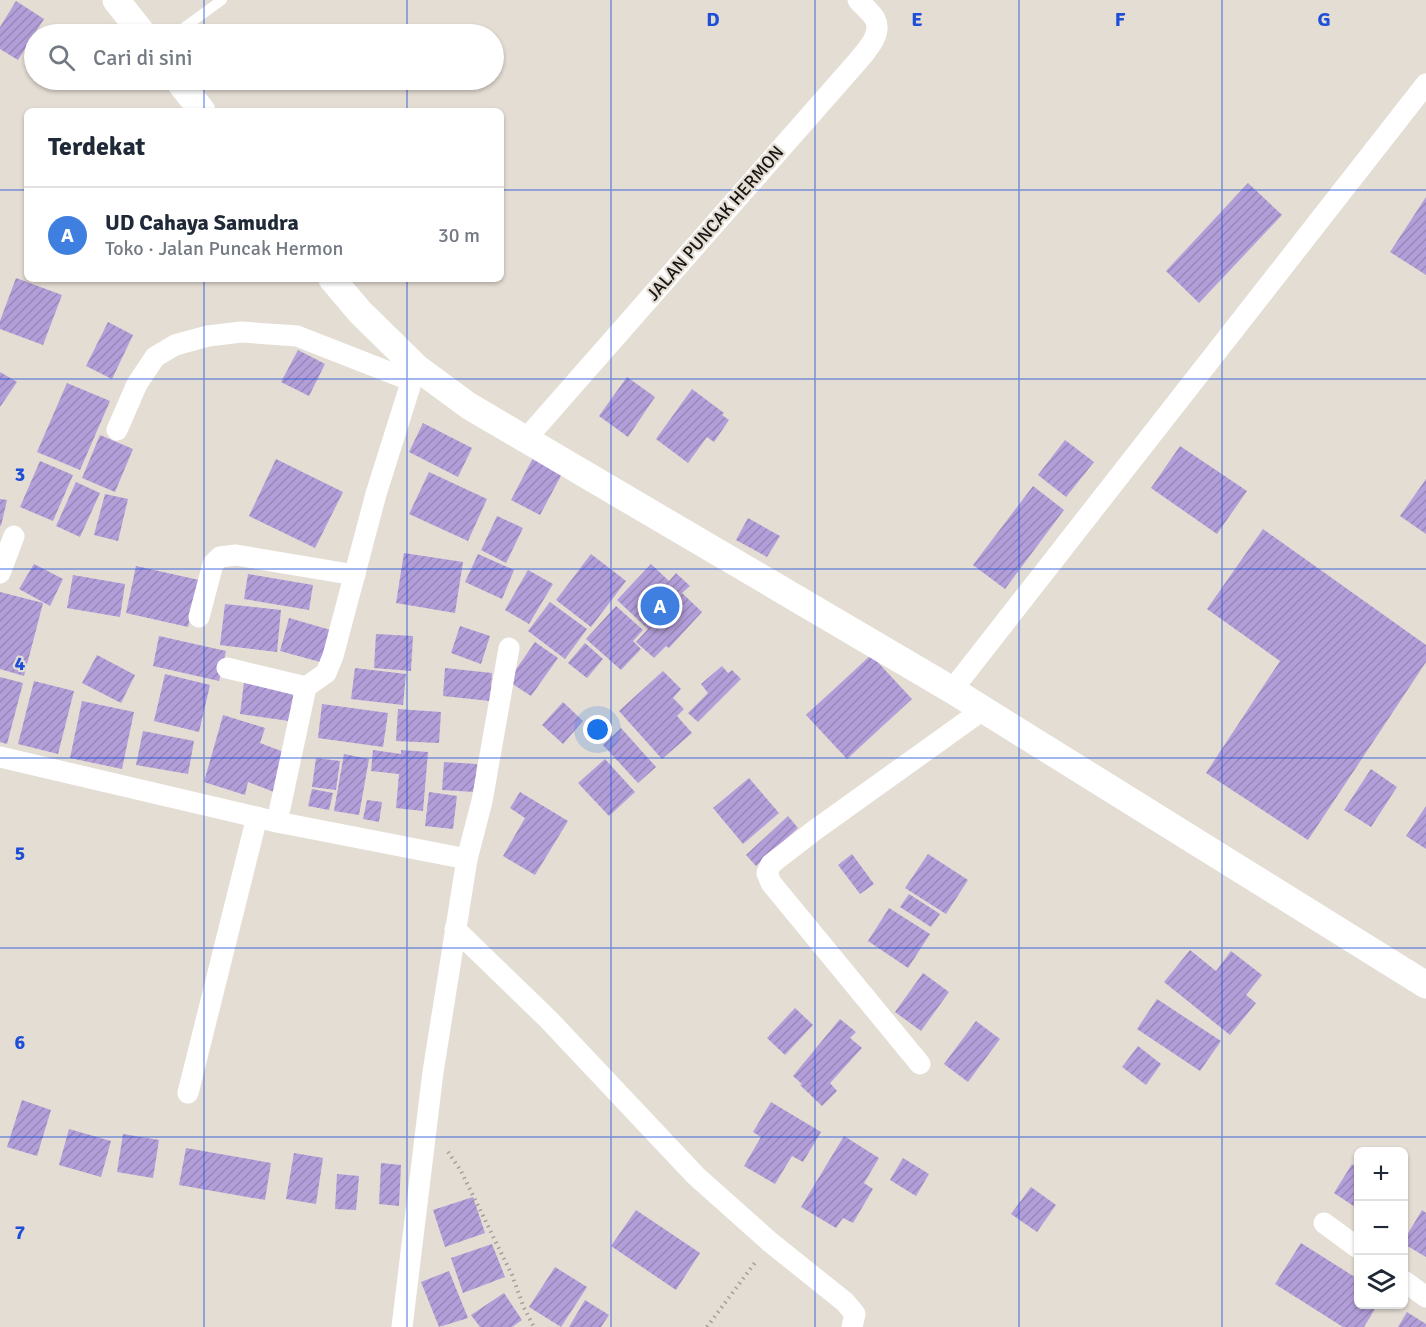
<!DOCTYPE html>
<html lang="id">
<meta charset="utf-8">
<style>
body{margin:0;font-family:Signika,sans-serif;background:#f2f2f3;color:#1f2937}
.controls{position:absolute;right:18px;bottom:18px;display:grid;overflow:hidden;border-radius:9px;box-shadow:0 2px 4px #0004}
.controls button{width:54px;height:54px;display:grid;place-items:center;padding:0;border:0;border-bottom:2px solid #e0e1e3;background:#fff;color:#1f2937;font:30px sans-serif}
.you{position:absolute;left:598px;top:730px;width:21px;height:21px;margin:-15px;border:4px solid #fff;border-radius:50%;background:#1a73e8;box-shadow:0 0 0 9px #1a73e833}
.badge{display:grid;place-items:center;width:39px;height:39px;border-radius:50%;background:#0b8043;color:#fff;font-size:20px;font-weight:700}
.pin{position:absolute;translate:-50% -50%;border:3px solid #fff;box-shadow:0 2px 6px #0006}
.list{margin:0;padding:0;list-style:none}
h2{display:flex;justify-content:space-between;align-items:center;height:78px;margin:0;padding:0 24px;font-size:26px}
h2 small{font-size:20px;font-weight:400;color:#747a83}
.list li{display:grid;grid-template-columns:39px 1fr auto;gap:18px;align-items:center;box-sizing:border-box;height:96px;padding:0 24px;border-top:2px solid #e0e1e3}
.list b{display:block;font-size:22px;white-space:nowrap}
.list p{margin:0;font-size:20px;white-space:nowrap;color:#747a83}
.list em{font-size:20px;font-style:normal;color:#747a83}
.icon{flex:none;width:33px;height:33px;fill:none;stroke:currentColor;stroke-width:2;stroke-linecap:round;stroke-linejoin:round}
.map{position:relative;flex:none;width:1426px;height:1327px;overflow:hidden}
.search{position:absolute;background:#fff;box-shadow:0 2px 4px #0004;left:24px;top:24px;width:480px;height:66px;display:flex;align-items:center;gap:15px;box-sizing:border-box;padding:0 21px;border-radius:33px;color:#747a83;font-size:22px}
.panel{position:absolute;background:#fff;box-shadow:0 2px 4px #0004;left:24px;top:108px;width:480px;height:174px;border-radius:9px}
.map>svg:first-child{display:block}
.building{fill:url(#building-hatch)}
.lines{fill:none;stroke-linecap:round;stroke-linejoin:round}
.path{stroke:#a59f98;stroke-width:4;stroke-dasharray:1.5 4.5;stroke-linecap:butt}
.service{stroke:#fff;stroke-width:10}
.minor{stroke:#fff;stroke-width:21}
.tertiary{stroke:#fff;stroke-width:27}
.grid{fill:none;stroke:#1d4ed8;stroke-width:1.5;stroke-opacity:0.55}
.labels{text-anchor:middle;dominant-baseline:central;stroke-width:4.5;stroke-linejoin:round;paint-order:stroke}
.street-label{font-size:18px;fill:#171512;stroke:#e4ddd4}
.grid-label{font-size:20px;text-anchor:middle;font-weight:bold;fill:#1d4ed8;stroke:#e4ddd4;stroke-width:4.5;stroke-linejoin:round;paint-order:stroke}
</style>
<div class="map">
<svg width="1426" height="1327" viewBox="0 0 1426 1327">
<defs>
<pattern id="building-hatch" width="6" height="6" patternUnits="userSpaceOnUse" patternTransform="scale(1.5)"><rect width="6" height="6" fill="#b29ed8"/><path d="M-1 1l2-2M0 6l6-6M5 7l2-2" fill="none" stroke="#9887b8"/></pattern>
</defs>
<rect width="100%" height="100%" fill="#e4ddd4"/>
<g class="building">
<polygon points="16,1 44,19 18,60 0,49 0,27"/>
<polygon points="1248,183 1282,215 1199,303 1166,271"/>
<polygon points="1426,197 1426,275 1390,252"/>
<polygon points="16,278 62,295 43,345 0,329 0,321"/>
<polygon points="108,322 133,335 112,379 86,366"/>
<polygon points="298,350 325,364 309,396 281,382"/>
<polygon points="0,372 17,382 0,407"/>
<polygon points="627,377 655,397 628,437 599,416"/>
<polygon points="67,383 110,401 80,470 37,452"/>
<polygon points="692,389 724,413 722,415 729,420 714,442 707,437 688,463 656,439"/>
<polygon points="423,423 472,448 458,477 409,452"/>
<polygon points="100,435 133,449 115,492 82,478"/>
<polygon points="1065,440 1094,462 1066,497 1038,475"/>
<polygon points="1180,446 1247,491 1217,534 1151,488"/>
<polygon points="534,456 563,472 540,515 511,500"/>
<polygon points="276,459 343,492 315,548 249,516"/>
<polygon points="40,461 73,475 53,521 20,507"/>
<polygon points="429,472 487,499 468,541 409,514"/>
<polygon points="1426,479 1426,534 1400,516"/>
<polygon points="76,482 100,493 80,537 56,526"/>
<polygon points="1033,486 1064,510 1005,589 973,565"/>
<polygon points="105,494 128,499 118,541 94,535"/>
<polygon points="0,499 7,500 1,526 0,525"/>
<polygon points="497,516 523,528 506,563 481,550"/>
<polygon points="748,518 780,536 767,557 736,540"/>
<polygon points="1263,529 1426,645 1426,662 1308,840 1206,773 1280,661 1207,609"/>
<polygon points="404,553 463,562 455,613 396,603"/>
<polygon points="478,554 514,570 502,599 465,582"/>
<polygon points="591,554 626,581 591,627 556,600"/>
<polygon points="34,564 63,579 50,606 19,589"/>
<polygon points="651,564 669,581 676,573 690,586 682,593 702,612 669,648 666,646 654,658 636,642 648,629 617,600"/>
<polygon points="136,566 199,580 188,627 126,613"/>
<polygon points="528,570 553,584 529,624 505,610"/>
<polygon points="248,574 313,585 309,610 244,599"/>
<polygon points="73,575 125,584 120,617 67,608"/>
<polygon points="0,592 43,603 24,676 0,669"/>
<polygon points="550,602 587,629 565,659 528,631"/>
<polygon points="225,604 281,610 277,652 220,645"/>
<polygon points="616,606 643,630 633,641 641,649 621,670 586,639"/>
<polygon points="289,618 334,631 324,663 280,651"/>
<polygon points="460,626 490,636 481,664 451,653"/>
<polygon points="376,634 413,636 411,671 374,668"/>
<polygon points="159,636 226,651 219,681 153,666"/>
<polygon points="535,642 558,658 531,696 508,681"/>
<polygon points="585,643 603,659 587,678 568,663"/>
<polygon points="97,655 135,675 121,703 82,683"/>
<polygon points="871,655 912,699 847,759 806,715"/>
<polygon points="722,666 728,673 732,670 741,679 698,722 688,713 708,693 701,684"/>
<polygon points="355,668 406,674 403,705 351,699"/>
<polygon points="445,668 492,673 490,701 443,696"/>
<polygon points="663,671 681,689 673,698 684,709 677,716 692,733 662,759 619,711"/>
<polygon points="165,674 210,685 199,732 154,721"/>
<polygon points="0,677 23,683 7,744 0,742"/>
<polygon points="34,681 74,691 58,754 18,744"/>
<polygon points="244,682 294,690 289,721 240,714"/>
<polygon points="82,701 134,712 122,769 70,758"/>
<polygon points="563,702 583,721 563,744 542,725"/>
<polygon points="322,704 388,713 383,747 318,738"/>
<polygon points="398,709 441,712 439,743 396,741"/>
<polygon points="223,715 265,728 260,743 289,754 274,792 248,782 245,795 204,782"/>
<polygon points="621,728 656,767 638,783 603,745"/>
<polygon points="143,731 194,741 188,774 136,765"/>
<polygon points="373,750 401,754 401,750 428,752 423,811 396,808 399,774 371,771"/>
<polygon points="344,754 369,759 359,815 334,811"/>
<polygon points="316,758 340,761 336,790 312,787"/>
<polygon points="605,759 635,792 609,816 578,783"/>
<polygon points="444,762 477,764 475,792 442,790"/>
<polygon points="1371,769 1397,787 1371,827 1344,810"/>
<polygon points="749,778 779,813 743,844 713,808"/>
<polygon points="312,789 333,793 329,810 308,806"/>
<polygon points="429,792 457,796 453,829 425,826"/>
<polygon points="520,792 568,821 535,875 503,856 525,818 510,808"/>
<polygon points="367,800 382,802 379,822 363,819"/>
<polygon points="1426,806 1426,849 1406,836"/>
<polygon points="788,816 798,828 756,866 746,855"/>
<polygon points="852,854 874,884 860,894 838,865"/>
<polygon points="928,854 968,880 946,914 905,888"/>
<polygon points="909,894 940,914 931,927 900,907"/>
<polygon points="889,908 930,934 908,968 868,941"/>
<polygon points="1190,950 1216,971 1231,951 1262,975 1246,995 1256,1003 1230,1035 1164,982"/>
<polygon points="923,973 949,992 921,1031 895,1012"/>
<polygon points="1157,999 1221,1041 1200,1071 1137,1029"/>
<polygon points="795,1008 813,1025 785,1055 767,1038"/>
<polygon points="840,1019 856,1032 850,1038 862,1048 830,1083 837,1091 822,1106 800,1085 802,1084 793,1076"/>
<polygon points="976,1021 1000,1039 968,1082 944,1064"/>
<polygon points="1138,1046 1161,1064 1146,1085 1122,1067"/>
<polygon points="22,1100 51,1110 37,1156 7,1147"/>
<polygon points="771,1102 821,1132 803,1162 792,1156 775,1184 744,1166 761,1137 753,1132"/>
<polygon points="69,1129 111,1141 101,1177 59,1165"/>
<polygon points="123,1134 159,1140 153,1178 117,1172"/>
<polygon points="844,1136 879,1158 864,1183 873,1189 853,1223 843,1218 836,1228 801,1207"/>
<polygon points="186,1148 271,1163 265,1200 179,1185"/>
<polygon points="294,1153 323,1158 316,1204 286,1199"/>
<polygon points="903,1158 929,1174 916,1196 890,1180"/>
<polygon points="381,1163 401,1165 399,1206 379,1204"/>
<polygon points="1352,1164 1358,1169 1358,1209 1334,1193"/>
<polygon points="337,1174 359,1176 356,1210 335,1209"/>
<polygon points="1031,1187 1056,1205 1037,1232 1011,1214"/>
<polygon points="473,1197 485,1233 445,1247 433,1210"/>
<polygon points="636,1210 700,1253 676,1290 611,1246"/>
<polygon points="1422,1210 1426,1213 1426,1257 1404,1244 1404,1240"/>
<polygon points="1301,1243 1358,1279 1358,1304 1378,1304 1364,1327 1343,1327 1275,1284"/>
<polygon points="492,1244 505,1277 463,1293 451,1258"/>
<polygon points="555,1267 587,1287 561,1327 529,1307"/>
<polygon points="449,1271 468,1318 439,1327 421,1282"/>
<polygon points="504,1293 522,1320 512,1327 480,1327 471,1315"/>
<polygon points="585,1300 609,1315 601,1327 569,1327"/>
<polygon points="1407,1312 1426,1324 1426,1327 1398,1327"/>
</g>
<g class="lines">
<g class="path">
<polyline points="448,1152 461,1171 512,1275 524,1308 534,1327"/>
<polyline points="707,1327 757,1260"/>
</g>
<polyline class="service" points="175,34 222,0"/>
<g class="minor">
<polyline points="117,430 137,384 155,357 175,345 208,336 241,332 297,336 412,381"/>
<path d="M525,440L857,62C866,51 883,34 875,19C871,12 863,6 858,0"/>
<polyline points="0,573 14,536"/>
<polyline points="199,617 213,564 220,557 236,555 355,575"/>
<polyline points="227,668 306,687 326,673 333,656 376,494 416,367"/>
<polyline points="306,687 277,822 467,859 433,1072 402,1327"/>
<polyline points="952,690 1426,84"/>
<polyline points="0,757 277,822"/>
<polyline points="467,859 482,801 509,648"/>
<polyline points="455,929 549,1020 696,1176 770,1242 845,1302 855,1314 852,1327"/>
<polyline points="920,1064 771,883 767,873 771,864 815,830 984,709"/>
<polyline points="188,1093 257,817"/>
<polyline points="1324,1223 1358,1248"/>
<polyline points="1404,1281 1426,1297"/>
</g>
<g class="tertiary">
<polyline points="116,0 143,34"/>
<polyline points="178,80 202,111"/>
<polyline points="332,279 360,312 416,367 469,406 952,690 1426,985"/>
</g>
</g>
<path class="grid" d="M204,0V34M407,0V34M611,0V1327M815,0V1327M1019,0V1327M1222,0V1327M204,80V111M407,80V111M0,190H27M501,190H1426M204,279V1327M407,279V1327M0,379H1426M0,569H1426M0,758H1426M0,948H1426M0,1137H1426"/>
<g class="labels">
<g class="street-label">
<text transform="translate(715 223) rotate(-49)">JALAN PUNCAK HERMON</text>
</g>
</g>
<g class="grid-label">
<text x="713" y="26">D</text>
<text x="917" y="26">E</text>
<text x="1120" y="26">F</text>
<text x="1324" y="26">G</text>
<text x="20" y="481">3</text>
<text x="20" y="670">4</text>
<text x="20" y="860">5</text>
<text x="20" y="1049">6</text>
<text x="20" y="1239">7</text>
</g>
</svg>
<div class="controls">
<button>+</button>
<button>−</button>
<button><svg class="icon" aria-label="layers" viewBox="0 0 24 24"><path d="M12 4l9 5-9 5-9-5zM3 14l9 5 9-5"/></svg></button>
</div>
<div class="you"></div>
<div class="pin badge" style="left:660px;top:606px;background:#3f7fe0">A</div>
<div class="search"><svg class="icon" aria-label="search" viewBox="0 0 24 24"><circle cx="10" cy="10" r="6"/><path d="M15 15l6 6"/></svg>Cari di sini</div>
<section class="panel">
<h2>Terdekat<small></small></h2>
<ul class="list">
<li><span class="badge" style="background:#3f7fe0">A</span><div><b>UD Cahaya Samudra</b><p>Toko · Jalan Puncak Hermon</p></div><em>30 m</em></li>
</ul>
</section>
</div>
